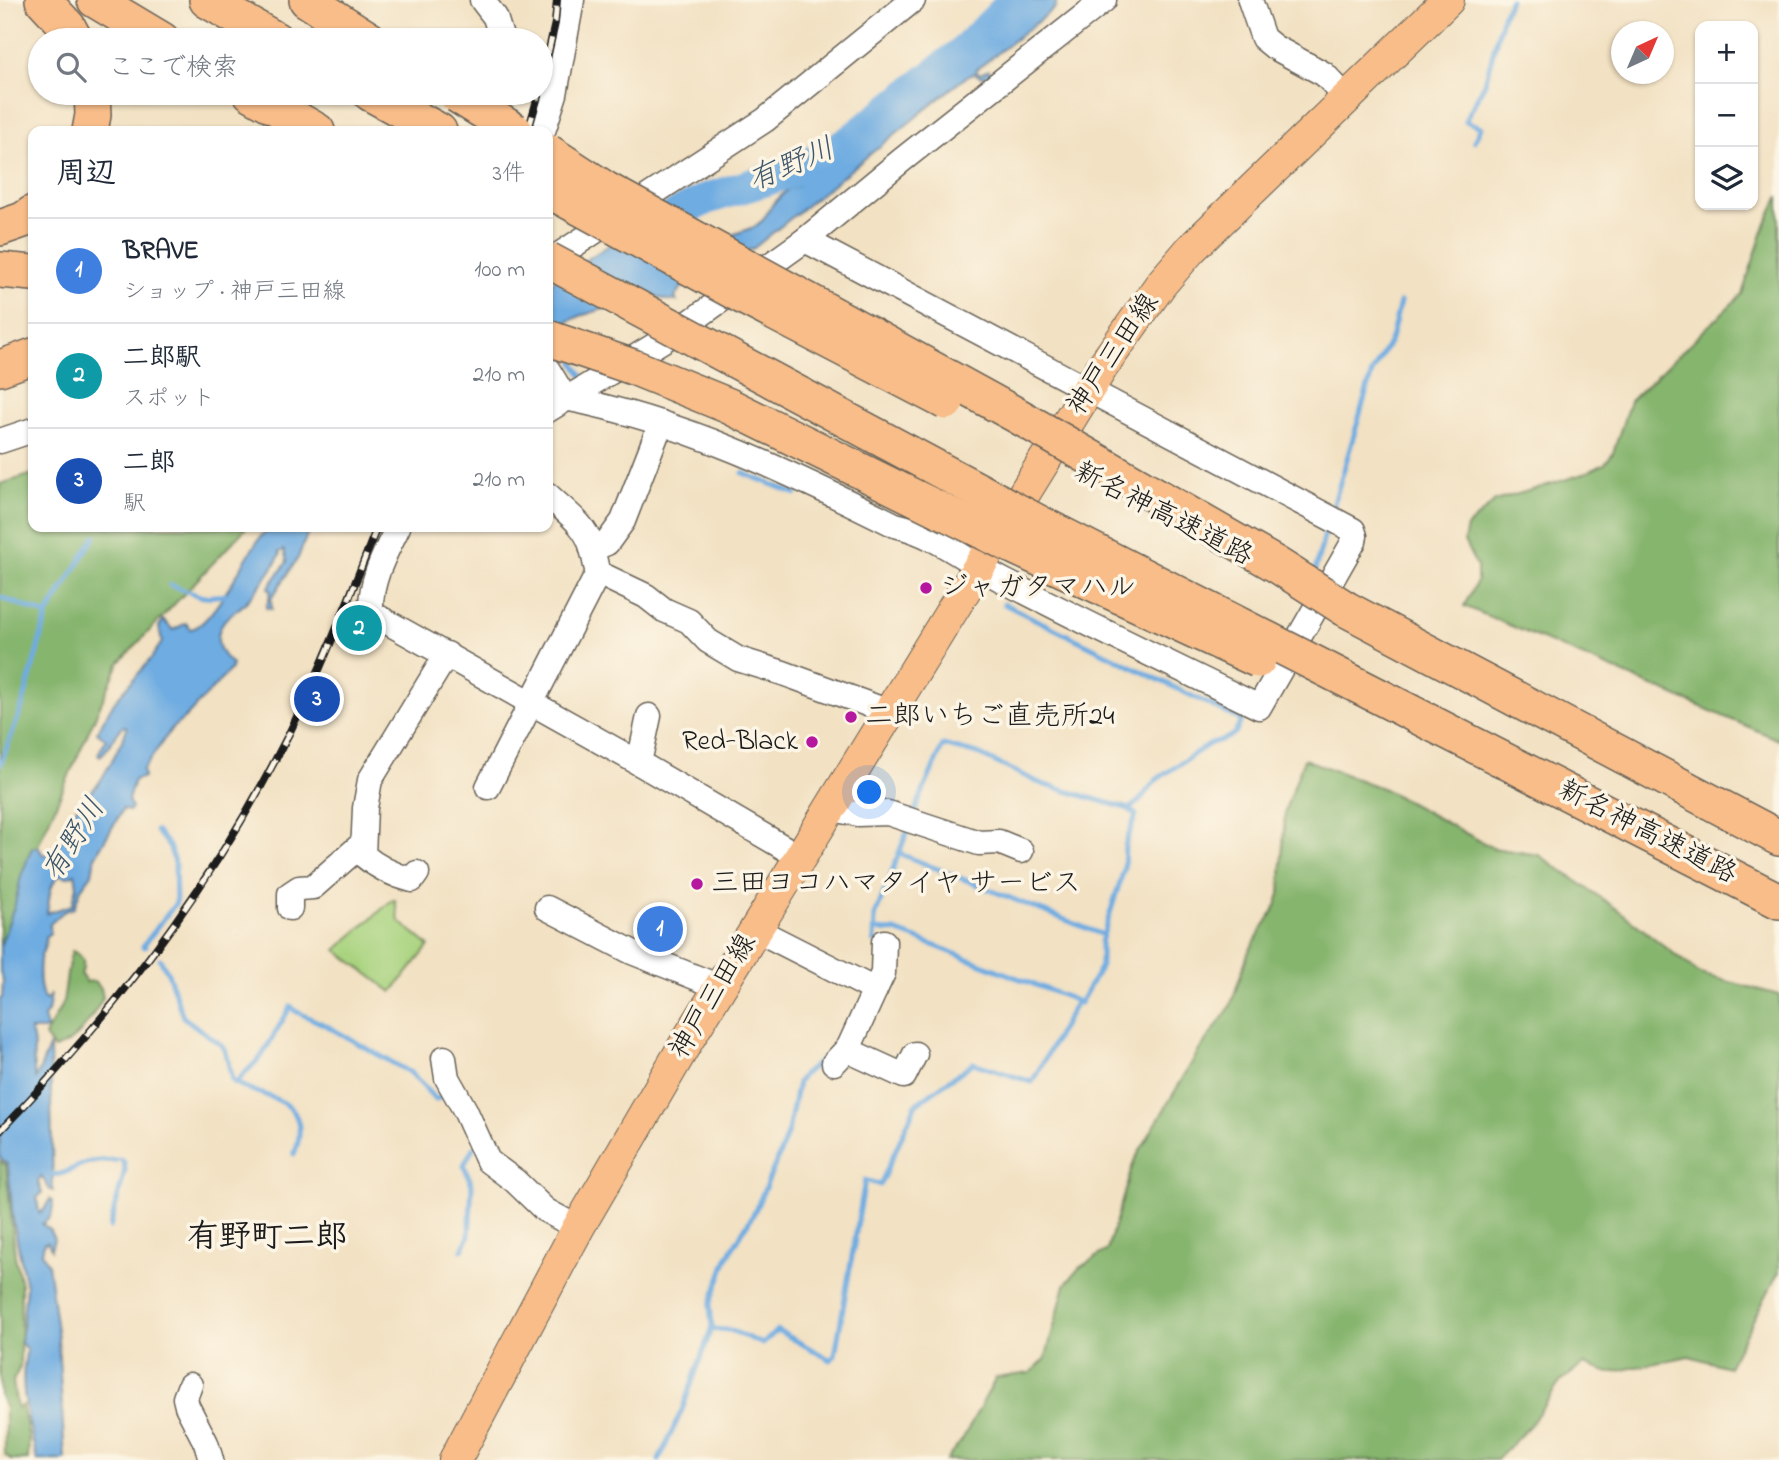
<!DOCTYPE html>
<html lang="ja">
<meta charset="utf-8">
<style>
body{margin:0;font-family:"Indie Flower","Klee One",sans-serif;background:#f2f2f3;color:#1f2937}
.controls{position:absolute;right:21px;top:21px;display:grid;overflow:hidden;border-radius:14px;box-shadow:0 2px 5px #0004}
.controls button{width:63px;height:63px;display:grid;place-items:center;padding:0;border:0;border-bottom:2px solid #e0e1e3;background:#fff;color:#1f2937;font:35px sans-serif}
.compass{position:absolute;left:1611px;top:21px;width:63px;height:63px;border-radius:50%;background:#fff;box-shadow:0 2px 5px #0004;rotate:44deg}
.you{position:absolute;left:870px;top:793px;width:24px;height:24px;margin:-18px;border:5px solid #fff;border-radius:50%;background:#1a73e8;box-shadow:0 0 0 10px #1a73e833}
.badge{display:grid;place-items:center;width:46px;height:46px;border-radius:50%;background:#0f766e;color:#fff;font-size:23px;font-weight:700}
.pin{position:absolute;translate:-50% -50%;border:4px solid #fff;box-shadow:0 2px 7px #0006}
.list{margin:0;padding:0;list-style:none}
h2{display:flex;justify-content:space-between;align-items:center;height:91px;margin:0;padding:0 28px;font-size:30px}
h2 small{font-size:23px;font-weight:400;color:#747a83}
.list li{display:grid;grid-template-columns:46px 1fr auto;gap:21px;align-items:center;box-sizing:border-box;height:105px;padding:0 28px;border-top:2px solid #e0e1e3}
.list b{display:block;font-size:26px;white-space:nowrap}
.list p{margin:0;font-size:23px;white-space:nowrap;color:#747a83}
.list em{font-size:23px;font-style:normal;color:#747a83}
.icon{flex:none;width:38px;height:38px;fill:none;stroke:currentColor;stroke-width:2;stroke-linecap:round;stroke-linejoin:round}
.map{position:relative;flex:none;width:1779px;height:1460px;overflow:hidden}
.search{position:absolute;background:#fff;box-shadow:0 2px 5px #0004;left:28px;top:28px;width:525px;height:77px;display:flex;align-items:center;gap:18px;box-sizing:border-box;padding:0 24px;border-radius:38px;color:#747a83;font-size:26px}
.panel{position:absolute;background:#fff;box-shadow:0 2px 5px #0004;left:28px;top:126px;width:525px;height:406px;border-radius:14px}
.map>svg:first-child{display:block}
.green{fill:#a9d37f;stroke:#62784e;stroke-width:2}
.forest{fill:#86b56e;stroke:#516845;stroke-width:2}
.water{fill:#6eace1;stroke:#45647e;stroke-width:2;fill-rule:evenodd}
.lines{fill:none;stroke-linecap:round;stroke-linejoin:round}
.stream{stroke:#6eace1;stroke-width:5}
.river{stroke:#6eace1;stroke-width:32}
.minor-casing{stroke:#676156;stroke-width:27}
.major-casing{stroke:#676156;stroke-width:34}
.highway-casing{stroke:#676156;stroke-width:38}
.minor{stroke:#fff;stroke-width:24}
.major{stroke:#f8bd89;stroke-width:32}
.highway{stroke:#f8bd89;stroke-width:35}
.rail-casing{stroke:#1c1c1c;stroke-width:8}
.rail{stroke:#fcf5e5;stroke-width:5;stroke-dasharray:16;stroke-linecap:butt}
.highway-bridge-casing{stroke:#676156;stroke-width:38;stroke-linecap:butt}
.highway-bridge{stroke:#f8bd89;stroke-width:35}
.poi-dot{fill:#b5179e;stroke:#fcf5e5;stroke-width:2.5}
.labels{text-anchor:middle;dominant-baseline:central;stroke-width:7;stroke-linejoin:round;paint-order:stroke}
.street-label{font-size:28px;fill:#1c1c1c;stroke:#fcf5e5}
.poi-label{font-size:28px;fill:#1c1c1c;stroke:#fcf5e5;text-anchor:start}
.water-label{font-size:30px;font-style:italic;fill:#3d566b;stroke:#fcf5e5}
.quarter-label{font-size:32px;font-weight:bold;fill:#1c1c1c;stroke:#fcf5e5}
</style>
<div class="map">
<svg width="1779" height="1460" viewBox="0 0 1779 1460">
<rect width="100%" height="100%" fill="#fcf5e5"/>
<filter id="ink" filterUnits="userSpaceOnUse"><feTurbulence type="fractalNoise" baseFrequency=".0143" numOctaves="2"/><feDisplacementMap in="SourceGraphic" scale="14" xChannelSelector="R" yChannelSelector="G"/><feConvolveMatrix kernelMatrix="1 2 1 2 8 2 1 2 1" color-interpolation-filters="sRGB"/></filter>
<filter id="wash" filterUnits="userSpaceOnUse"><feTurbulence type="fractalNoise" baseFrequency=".00686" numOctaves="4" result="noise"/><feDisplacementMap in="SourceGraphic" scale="28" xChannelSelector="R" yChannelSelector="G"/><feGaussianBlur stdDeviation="1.57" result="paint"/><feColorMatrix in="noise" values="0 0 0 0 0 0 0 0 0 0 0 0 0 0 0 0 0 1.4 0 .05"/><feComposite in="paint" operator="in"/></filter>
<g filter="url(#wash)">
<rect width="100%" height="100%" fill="#f2e1c2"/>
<polygon class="green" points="395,900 399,921 429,946 392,992 336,950 391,901"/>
<g class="forest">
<polygon points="1779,196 1779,740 1464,606 1477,581 1477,567 1464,541 1467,527 1495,501 1580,475 1605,464 1613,453 1630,401 1742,294 1765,225"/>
<polygon points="33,474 33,527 247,527 119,663 32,859 0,959 0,484"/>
<polygon points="1304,759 1384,789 1493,848 1539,855 1617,909 1700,974 1779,995 1779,1272 1728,1367 1689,1356 1609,1373 1584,1364 1561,1381 1531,1424 1497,1460 946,1460 962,1440 996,1378 1030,1373 1045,1360 1065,1285 1079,1268 1107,1250 1134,1161 1198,1052 1230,1007 1248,953 1276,906 1280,894 1285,810"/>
<path d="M72,951C85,956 85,963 81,975L86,982L94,981L101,988L103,998C91,1018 78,1043 54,1049L45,1036C49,1026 61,1009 63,1001C67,984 66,968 72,951Z"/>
<polygon points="0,1161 6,1165 15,1256 21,1285 20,1367 13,1381 17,1409 22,1405 29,1438 28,1460 11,1460 5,1455 5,1408 0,1396"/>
</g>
<g class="water">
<path d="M1006,0H1019L1015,6L1019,7L1026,0H1057L1055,8L976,70L979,74L989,70L992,75L981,77L974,73L962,80L754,248C734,256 683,278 675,297L677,301C667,302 660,297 651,295L580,316L548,331V284L630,232L705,238L732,235L754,227L763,220L772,205L788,189L798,186L902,103L952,55C968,46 982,27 991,10L1002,8Z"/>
<path d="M270,527H310L298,558L271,599L272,609L266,608L271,591L268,588L287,562L284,550L279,552L280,555C272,570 257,591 245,603C239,610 229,614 224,621C213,637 218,653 232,664L231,669L185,718L172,728L143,770L144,777L134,780L128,800L132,808L129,811L123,809L95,857L92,874L81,889L74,908L63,912L50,924V933L45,937C47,949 42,949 40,959C39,970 39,988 44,999L47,1000L51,994L48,1012L44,1017L47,1028L45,1030H30C38,1044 30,1063 36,1079L50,1045L53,1191L50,1190L41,1176L38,1181L42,1193L37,1198L39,1213L44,1210L50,1199L53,1202C53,1213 52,1218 42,1224L49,1229L54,1239L51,1249L48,1242L44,1243L42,1253L48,1264L58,1338L65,1460H37C30,1425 17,1385 27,1350L21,1343L26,1287L13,1219L8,1164L0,1158V999L2,998L3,980L0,972V947L15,904L21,876L32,848L39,847L42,854L50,855C63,845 63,831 70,817C77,805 89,795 98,784C104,776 126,736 127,727L124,726C114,734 110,749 100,756L98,754L106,739L97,732L114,702L150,660L162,642L159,627L163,620L173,630L186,623L190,629C211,628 245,557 259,539C262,534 267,531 270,527ZM75,874L77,886L72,905L47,913C50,899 48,887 59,875L68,877Z"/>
</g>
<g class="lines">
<g class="stream">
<polyline points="1474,141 1481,127 1465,121 1485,83 1503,15 1510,0"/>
<polyline points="574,363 582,375"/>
<polyline points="743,473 796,494"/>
<polyline points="1332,510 1372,373 1391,339 1400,302"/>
<polyline points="1314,574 1327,526"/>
<polyline points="170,585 203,597 228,595"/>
<polyline points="0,597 47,615 95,536"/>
<polyline points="1004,604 1241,720"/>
<polyline points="0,765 22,707 47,615"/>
<polyline points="913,815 943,745 978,754 1042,784 1129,809 1139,801 1156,780 1209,744 1227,738 1235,733 1248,708"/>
<polyline points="898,853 1103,935"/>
<polyline points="874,930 895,931 912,937 1077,1001"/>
<polyline points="874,941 875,916 909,827"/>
<polyline points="145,947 143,946 176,903 175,863 169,846 156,831"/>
<path d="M160,959L168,973L183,1017L220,1044L226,1052L232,1080C252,1097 295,1093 299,1126C300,1136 298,1145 294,1154"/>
<polyline points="235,1083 261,1057 291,1006 295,1011 325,1025 411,1073 436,1100 446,1093"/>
<path d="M46,1172C61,1179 70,1169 83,1164C94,1160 105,1161 116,1160"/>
<polyline points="110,1227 125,1170 124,1162 121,1160"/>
<polyline points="462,1250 469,1236 472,1185 464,1165 473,1148"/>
<polyline points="712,1329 730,1330 763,1344 777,1330 831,1360 835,1355 838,1338 865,1180 880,1185 916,1104 973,1063 1032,1082 1077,1001 1080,1003 1101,966 1101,942 1124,869 1125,845 1136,815 1129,809"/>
<polyline points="659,1460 682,1410 712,1327 710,1305 727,1258 754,1213 781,1151 788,1131 798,1082 803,1075 826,1057"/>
</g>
<polyline class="river" points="646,231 706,199 795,171 847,143 965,50 1015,0"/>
</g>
</g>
<g filter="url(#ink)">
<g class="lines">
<g class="minor-casing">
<g id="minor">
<polyline points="482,0 495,17 502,40"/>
<polyline points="1250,0 1263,38 1274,47 1324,74 1347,98"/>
<polyline points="543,131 555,94 572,0"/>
<polyline points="548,262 765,120 913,0"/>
<path d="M548,370L565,398C683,421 789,472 895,525C936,534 967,562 1004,581C1088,624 1174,666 1259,707L1354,541L1355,536L1353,530L805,240"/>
<polyline points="548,410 675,333 805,240 902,160 1104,0"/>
<polyline points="0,441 33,430"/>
<path d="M398,527C385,553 369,583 371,613L639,763L800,857"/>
<polyline points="592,549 607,543 623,521 661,423"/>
<polyline points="598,573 646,596 664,610 689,621 708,641 738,659 783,673 889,712"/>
<polyline points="639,763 649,716"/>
<path d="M488,787L598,573C595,564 594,554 591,545C585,524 563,510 548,495"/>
<polyline points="831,804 842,811 857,814 888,813 979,843 999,842 1021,851"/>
<path d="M417,873L412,880C393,875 378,868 363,855L365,808L370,780L447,654"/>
<polyline points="290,908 290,894 299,888 313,887 362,844"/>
<polyline points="547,908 632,952 720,987"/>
<polyline points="755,929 875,990 849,1047 834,1063"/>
<polyline points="875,990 883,973 884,942"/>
<polyline points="849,1047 856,1054 904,1076 915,1054"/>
<polyline points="444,1058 447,1078 465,1110 488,1161 515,1181 545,1210 578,1228"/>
<polyline points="190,1385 185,1398 187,1406 206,1443 211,1460"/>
</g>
</g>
<g class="major-casing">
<polyline id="major" points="455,1460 578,1228 687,1041 1102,367 1161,284 1191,249 1448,0"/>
</g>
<g class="highway-casing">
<g id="highway">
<polyline points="43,0 68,27 75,40"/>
<polyline points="95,0 162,40"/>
<polyline points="207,0 276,40"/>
<polyline points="307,0 370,40"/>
<polyline points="251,93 317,131"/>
<polyline points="370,93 439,131"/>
<polyline points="90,131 93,115 92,93"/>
<polyline points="0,228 23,220 33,213"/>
<polyline points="0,270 33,273"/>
<polyline points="0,368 33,356"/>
<polyline points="1346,609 1779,838"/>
<polyline points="1353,683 1779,901"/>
</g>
</g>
<use href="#minor" class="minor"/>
<use href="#major" class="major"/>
<use href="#highway" class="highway"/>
<g class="rail-casing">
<g id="rail">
<polyline points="541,85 555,23 557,0"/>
<polyline points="528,131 539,93"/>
<path d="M0,1131C127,999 231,861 308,694C334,639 355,583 377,527"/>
</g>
</g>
<use href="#rail" class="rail"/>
<g class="highway-bridge-casing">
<g id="highway-bridge">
<polyline points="457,95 515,131"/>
<polyline points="548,152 605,189 1018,416 1277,565 1346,609"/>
<polyline points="548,190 744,297 946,402"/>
<polyline points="548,260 1037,522 1353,683"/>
<polyline points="548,338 633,367 729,406 1015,547 1258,660"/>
</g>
</g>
<use href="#highway-bridge" class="highway-bridge"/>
</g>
</g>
<g class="poi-dot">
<circle cx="926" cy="588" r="7"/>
<circle cx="851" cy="717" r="7"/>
<circle cx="812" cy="742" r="7"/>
<circle cx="697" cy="884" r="7"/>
</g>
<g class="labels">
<g class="street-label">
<text transform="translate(1114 355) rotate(-56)">神戸三田線</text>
<text transform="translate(1163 515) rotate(27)">新名神高速道路</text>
<text transform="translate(1647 833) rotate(27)">新名神高速道路</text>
<text transform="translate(714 997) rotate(-59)">神戸三田線</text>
</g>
<g class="poi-label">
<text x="940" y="588">ジャガタマハル</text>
<text x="865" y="717">二郎いちご直売所24</text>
<text x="798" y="742" text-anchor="end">Red-Black</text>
<text x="711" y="884">三田ヨコハマタイヤ サービス</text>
</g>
<g class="water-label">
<text transform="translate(792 166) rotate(-23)">有野川</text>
<text transform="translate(75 840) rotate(-58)">有野川</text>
</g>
<g class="quarter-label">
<text x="267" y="1238">有野町二郎</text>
</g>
</g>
</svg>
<div class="controls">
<button>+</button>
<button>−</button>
<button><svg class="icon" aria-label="layers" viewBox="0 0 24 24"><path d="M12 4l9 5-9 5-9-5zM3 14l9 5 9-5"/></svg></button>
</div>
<svg class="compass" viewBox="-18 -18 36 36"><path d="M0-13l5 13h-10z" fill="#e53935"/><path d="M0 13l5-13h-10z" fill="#747a83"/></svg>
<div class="you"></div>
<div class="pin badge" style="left:660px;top:929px;background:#3f7fe0">1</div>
<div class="pin badge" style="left:359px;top:628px;background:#0f9aa8">2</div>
<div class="pin badge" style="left:317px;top:699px;background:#1a4fb4">3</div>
<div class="search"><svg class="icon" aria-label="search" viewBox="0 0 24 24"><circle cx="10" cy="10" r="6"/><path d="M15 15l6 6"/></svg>ここで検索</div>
<section class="panel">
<h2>周辺<small>3件</small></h2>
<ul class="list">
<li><span class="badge" style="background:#3f7fe0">1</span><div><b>BRAVE</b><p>ショップ · 神戸三田線</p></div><em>100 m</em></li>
<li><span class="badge" style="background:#0f9aa8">2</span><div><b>二郎駅</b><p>スポット</p></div><em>210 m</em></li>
<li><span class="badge" style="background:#1a4fb4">3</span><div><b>二郎</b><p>駅</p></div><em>210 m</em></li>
</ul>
</section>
</div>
